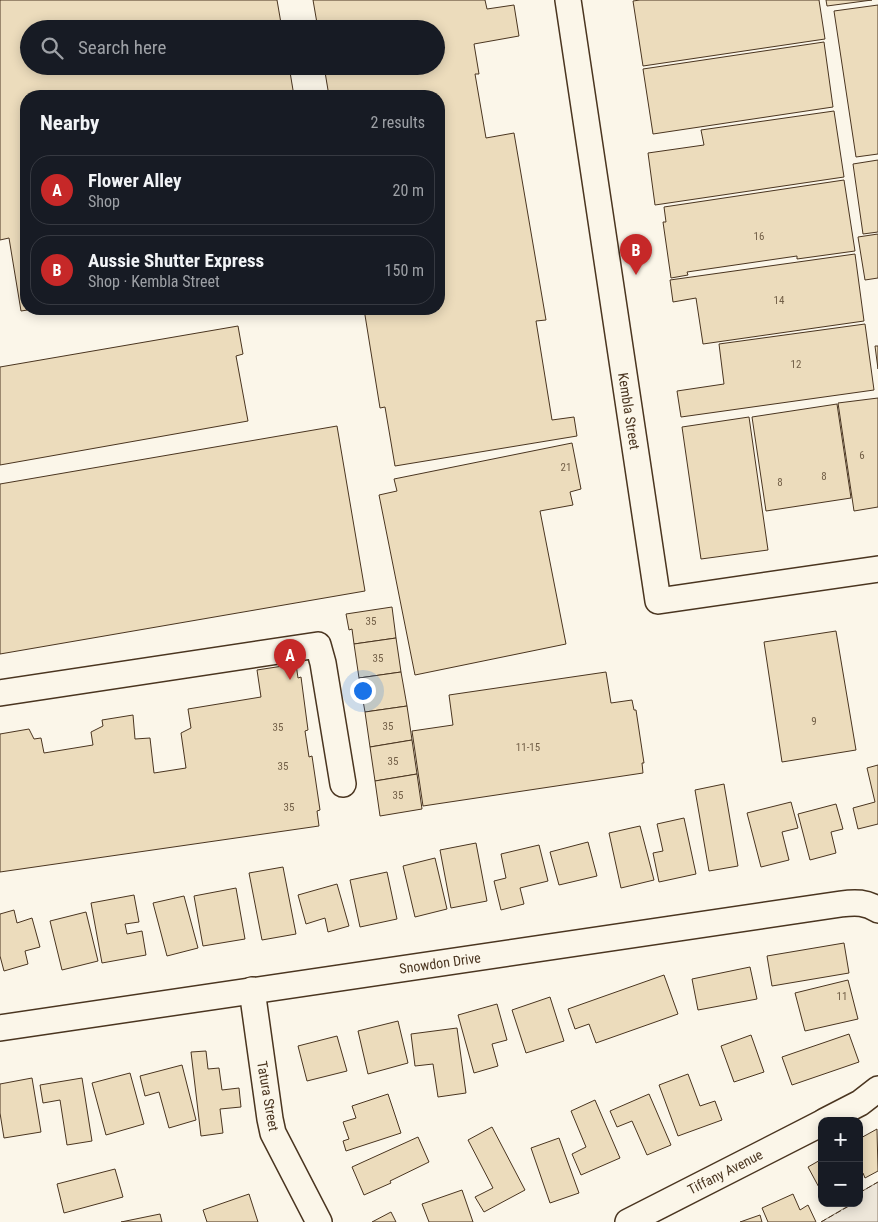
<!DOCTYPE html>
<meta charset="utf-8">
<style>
body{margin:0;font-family:"Roboto Condensed",sans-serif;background:#242831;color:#f1f3f6}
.controls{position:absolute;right:15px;bottom:15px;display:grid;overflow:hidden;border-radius:10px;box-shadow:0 2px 12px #0003}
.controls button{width:45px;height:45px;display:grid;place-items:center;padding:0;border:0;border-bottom:1px solid #363941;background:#171b24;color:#f1f3f6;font:25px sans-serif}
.you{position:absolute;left:362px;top:690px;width:18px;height:18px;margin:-12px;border:4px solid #fff;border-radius:50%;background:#1a73e8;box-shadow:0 0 0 8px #1a73e833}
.badge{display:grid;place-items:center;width:32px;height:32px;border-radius:50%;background:#c62828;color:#fff;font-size:16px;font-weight:700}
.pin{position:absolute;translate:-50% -41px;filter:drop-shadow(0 1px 2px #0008)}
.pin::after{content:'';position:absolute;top:26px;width:18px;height:15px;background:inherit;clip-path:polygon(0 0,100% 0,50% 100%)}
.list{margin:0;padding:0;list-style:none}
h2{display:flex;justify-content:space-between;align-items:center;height:65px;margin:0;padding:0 20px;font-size:21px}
h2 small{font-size:16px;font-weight:400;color:#9ea1a6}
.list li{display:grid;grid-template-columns:32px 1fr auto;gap:15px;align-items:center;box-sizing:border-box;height:70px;margin:0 10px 10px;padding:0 10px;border:1px solid #363941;border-radius:20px}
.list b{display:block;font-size:19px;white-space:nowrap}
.list p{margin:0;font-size:16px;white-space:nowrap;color:#9ea1a6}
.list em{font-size:16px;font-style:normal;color:#9ea1a6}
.icon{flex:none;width:28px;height:28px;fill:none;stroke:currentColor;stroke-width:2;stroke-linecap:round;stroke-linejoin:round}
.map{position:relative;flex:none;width:878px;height:1222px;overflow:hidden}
.search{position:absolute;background:#171b24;box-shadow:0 2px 12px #0003;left:20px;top:20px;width:425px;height:55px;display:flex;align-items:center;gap:12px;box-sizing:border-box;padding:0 18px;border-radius:28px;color:#9ea1a6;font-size:19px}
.panel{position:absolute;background:#171b24;box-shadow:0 2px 12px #0003;left:20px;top:90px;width:425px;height:225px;border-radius:20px}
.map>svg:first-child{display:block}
.green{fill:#ede6d9;stroke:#887966}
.building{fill:#ecdcbc;stroke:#4a3520}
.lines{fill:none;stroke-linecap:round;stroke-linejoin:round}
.minor-casing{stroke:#4a3520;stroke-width:28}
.minor{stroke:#fbf6e9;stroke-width:25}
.fence{stroke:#4a3520;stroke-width:1;stroke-dasharray:6 2.5;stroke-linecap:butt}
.labels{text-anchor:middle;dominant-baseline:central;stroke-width:4;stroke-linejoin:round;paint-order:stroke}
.number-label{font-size:11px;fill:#725f47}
.street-label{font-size:14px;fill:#4a3520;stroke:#fbf6e9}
</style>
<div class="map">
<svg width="878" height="1222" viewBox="0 0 878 1222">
<rect width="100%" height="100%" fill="#fbf6e9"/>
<polygon class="green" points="878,1182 878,1222 821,1222 848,1206 848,1203 859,1203 859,1193"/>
<g class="building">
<polygon points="0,0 277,0 282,29 29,29 29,66 289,66 294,96 26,96 26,309 34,309 21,311 9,238 0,240"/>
<polygon points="313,0 485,0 487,9 514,5 519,36 474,44 479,74 475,74 486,138 514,133 546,320 536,321 552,420 574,417 577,436 395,466 385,407 380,408 364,309 439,309 439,96 329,96 324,66 436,66 436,29 318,29"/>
<polygon points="640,0 819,0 825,39 643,66 633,1"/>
<polygon points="826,0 872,0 827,6"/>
<polygon points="878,5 878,154 856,157 834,11"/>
<polygon points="824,42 833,107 653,134 643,69"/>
<polygon points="834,111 844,177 655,205 648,153 704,145 701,130"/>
<polygon points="878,160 878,232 863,234 853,164"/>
<polygon points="844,180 855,251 797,259 797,256 687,272 688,275 671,278 663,222 666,222 664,207"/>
<polygon points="878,234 878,278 865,280 858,237"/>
<polygon points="855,254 864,321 703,344 696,298 673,302 670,280"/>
<polygon points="865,324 874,390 681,417 677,391 724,384 719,344"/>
<polygon points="238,326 243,354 236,356 248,421 0,465 0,367"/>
<polygon points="875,346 878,346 878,369"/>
<polygon points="878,398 878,507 854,511 838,403"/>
<polygon points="837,404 851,498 766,511 752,417"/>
<polygon points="749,417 768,550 701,559 682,427"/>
<polygon points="337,426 365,591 0,654 0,484"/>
<polygon points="572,443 581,489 570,492 573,505 540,511 566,644 415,675 379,495 397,491 394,479"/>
<polygon points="392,607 396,638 354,644 352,629 349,630 346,614"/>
<polygon points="836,631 856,750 782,762 764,642"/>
<polygon points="396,638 401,672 359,678 354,644"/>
<polygon points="296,664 298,678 301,677 308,730 305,731 309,757 312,756 320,810 317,811 319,826 0,872 0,734 29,729 34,739 41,738 44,753 93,745 91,732 103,726 102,720 133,715 135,739 150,738 154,773 186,768 181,733 191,728 188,709 261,697 257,670"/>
<polygon points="401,672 407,706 365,712 359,678"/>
<polygon points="606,672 611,703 632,700 634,710 636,710 644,763 642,763 643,773 423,806 412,731 453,725 449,695"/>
<polygon points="407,706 412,740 370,747 365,712"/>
<polygon points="412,740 417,774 375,781 370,747"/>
<polygon points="878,765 878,824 858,829 853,808 875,802 867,768"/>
<polygon points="417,774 422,809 380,816 375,781"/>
<polygon points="724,784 738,866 709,871 695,790"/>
<polygon points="791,802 798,828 782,832 789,860 761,867 747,813"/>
<polygon points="836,804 843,829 831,832 836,853 810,860 798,814"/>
<polygon points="684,818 696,874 659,882 653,853 663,851 657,824"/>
<polygon points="640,826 654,880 621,888 609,833"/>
<polygon points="588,842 597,876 559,885 550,852"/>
<polygon points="476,843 487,901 451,908 440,850"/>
<polygon points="539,845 548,881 520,888 524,904 501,910 494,881 506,878 501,854"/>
<polygon points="435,858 447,909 415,917 403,866"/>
<polygon points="283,867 296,934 262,940 249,873"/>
<polygon points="387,872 397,919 360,927 350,880"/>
<polygon points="337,884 349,926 328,932 325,918 306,924 298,895"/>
<polygon points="236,888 245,939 203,946 194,896"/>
<polygon points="134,895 139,922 125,924 127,934 142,931 146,955 102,963 91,903"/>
<polygon points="184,896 198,948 167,956 153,903"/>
<polygon points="14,910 17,923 32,918 40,947 25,951 28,964 4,971 0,956 0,914"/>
<polygon points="86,912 98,961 62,970 50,921"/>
<polygon points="844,943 849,973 772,986 767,956"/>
<polygon points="750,967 757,999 698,1010 692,979"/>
<polygon points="664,975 678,1014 596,1043 589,1024 575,1029 568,1009"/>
<polygon points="848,980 858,1019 805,1031 795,993"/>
<polygon points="550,997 564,1041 526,1053 512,1010"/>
<polygon points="497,1004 507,1040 492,1044 498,1066 474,1073 458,1015"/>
<polygon points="398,1021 408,1063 368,1074 358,1031"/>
<polygon points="457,1028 466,1093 438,1097 433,1064 415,1066 411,1034"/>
<polygon points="849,1034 859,1062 792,1085 782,1057"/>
<polygon points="751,1035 764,1072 734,1082 721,1046"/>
<polygon points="337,1036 347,1071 307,1081 298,1046"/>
<polygon points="206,1051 208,1069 219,1068 222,1090 239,1088 241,1107 220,1109 223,1133 201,1136 191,1052"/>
<polygon points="182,1065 196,1120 169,1128 159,1092 145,1096 140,1076"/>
<polygon points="130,1073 144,1124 106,1135 92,1083"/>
<polygon points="688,1074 700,1106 715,1101 722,1120 678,1136 659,1085"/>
<polygon points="32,1078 41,1132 4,1138 0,1113 0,1084"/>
<polygon points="82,1078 92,1141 67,1145 60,1100 43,1103 40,1085"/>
<polygon points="388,1094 401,1133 346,1151 343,1141 349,1139 343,1122 356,1118 352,1106"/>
<polygon points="649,1094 671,1145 647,1155 632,1121 617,1127 610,1111"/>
<polygon points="595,1100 620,1158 581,1175 572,1154 586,1147 571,1111"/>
<polygon points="492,1127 525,1190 484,1212 475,1197 493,1188 468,1140"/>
<polygon points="877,1129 878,1171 865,1178 863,1173 859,1175 859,1139"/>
<polygon points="418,1137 429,1162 390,1181 391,1183 364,1195 352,1167"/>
<polygon points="559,1138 579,1193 550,1203 531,1148"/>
<polygon points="822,1159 822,1193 808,1167"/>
<polygon points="115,1169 123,1197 64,1213 57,1184"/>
<polygon points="462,1190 473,1222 429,1222 422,1204"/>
<polygon points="249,1194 258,1222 207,1222 203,1210"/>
<polygon points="793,1194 800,1210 808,1205 816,1222 768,1222 762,1208"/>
<polygon points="391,1212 396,1222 372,1222"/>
<polygon points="160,1214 162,1222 121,1222"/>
<polygon points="760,1215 762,1222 740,1222"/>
</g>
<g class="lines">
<g class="minor-casing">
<g id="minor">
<polyline points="568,0 658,601 878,569"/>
<polyline points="0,693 318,645 323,663 343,784"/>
<polyline points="252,990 270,1119 273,1133 319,1222"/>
<path d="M0,1028L841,904C855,902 867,902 878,910"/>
<polyline points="825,1121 860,1103 878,1089"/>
<polyline points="628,1222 822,1123"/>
</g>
</g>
<use href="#minor" class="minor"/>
<g class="fence">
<polyline points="859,1193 878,1182"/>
<polyline points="821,1222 849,1206 848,1203"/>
</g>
</g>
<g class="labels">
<g class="number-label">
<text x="759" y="236">16</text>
<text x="779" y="300">14</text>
<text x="796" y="364">12</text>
<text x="862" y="455">6</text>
<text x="566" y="467">21</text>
<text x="824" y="476">8</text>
<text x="780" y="482">8</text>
<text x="371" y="621">35</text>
<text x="378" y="658">35</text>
<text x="814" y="721">9</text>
<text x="388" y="726">35</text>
<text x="278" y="727">35</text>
<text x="528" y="747">11-15</text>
<text x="393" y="761">35</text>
<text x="283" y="766">35</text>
<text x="398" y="795">35</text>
<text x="289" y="807">35</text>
<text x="842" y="996">11</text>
</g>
<g class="street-label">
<text transform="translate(629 411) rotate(81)">Kembla Street</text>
<text transform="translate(440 963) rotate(-8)">Snowdon Drive</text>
<text transform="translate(268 1096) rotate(80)">Tatura Street</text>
<text transform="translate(725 1172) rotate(-27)">Tiffany Avenue</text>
</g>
</g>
</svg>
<div class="controls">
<button>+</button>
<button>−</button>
</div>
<div class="you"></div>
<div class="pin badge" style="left:290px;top:680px">A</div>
<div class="pin badge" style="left:636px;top:275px">B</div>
<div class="search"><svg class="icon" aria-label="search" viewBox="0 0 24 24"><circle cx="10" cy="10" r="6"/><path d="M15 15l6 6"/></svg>Search here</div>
<section class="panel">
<h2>Nearby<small>2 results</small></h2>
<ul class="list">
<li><span class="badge">A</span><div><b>Flower Alley</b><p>Shop</p></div><em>20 m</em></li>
<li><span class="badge">B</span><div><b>Aussie Shutter Express</b><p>Shop · Kembla Street</p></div><em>150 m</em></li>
</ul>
</section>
</div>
